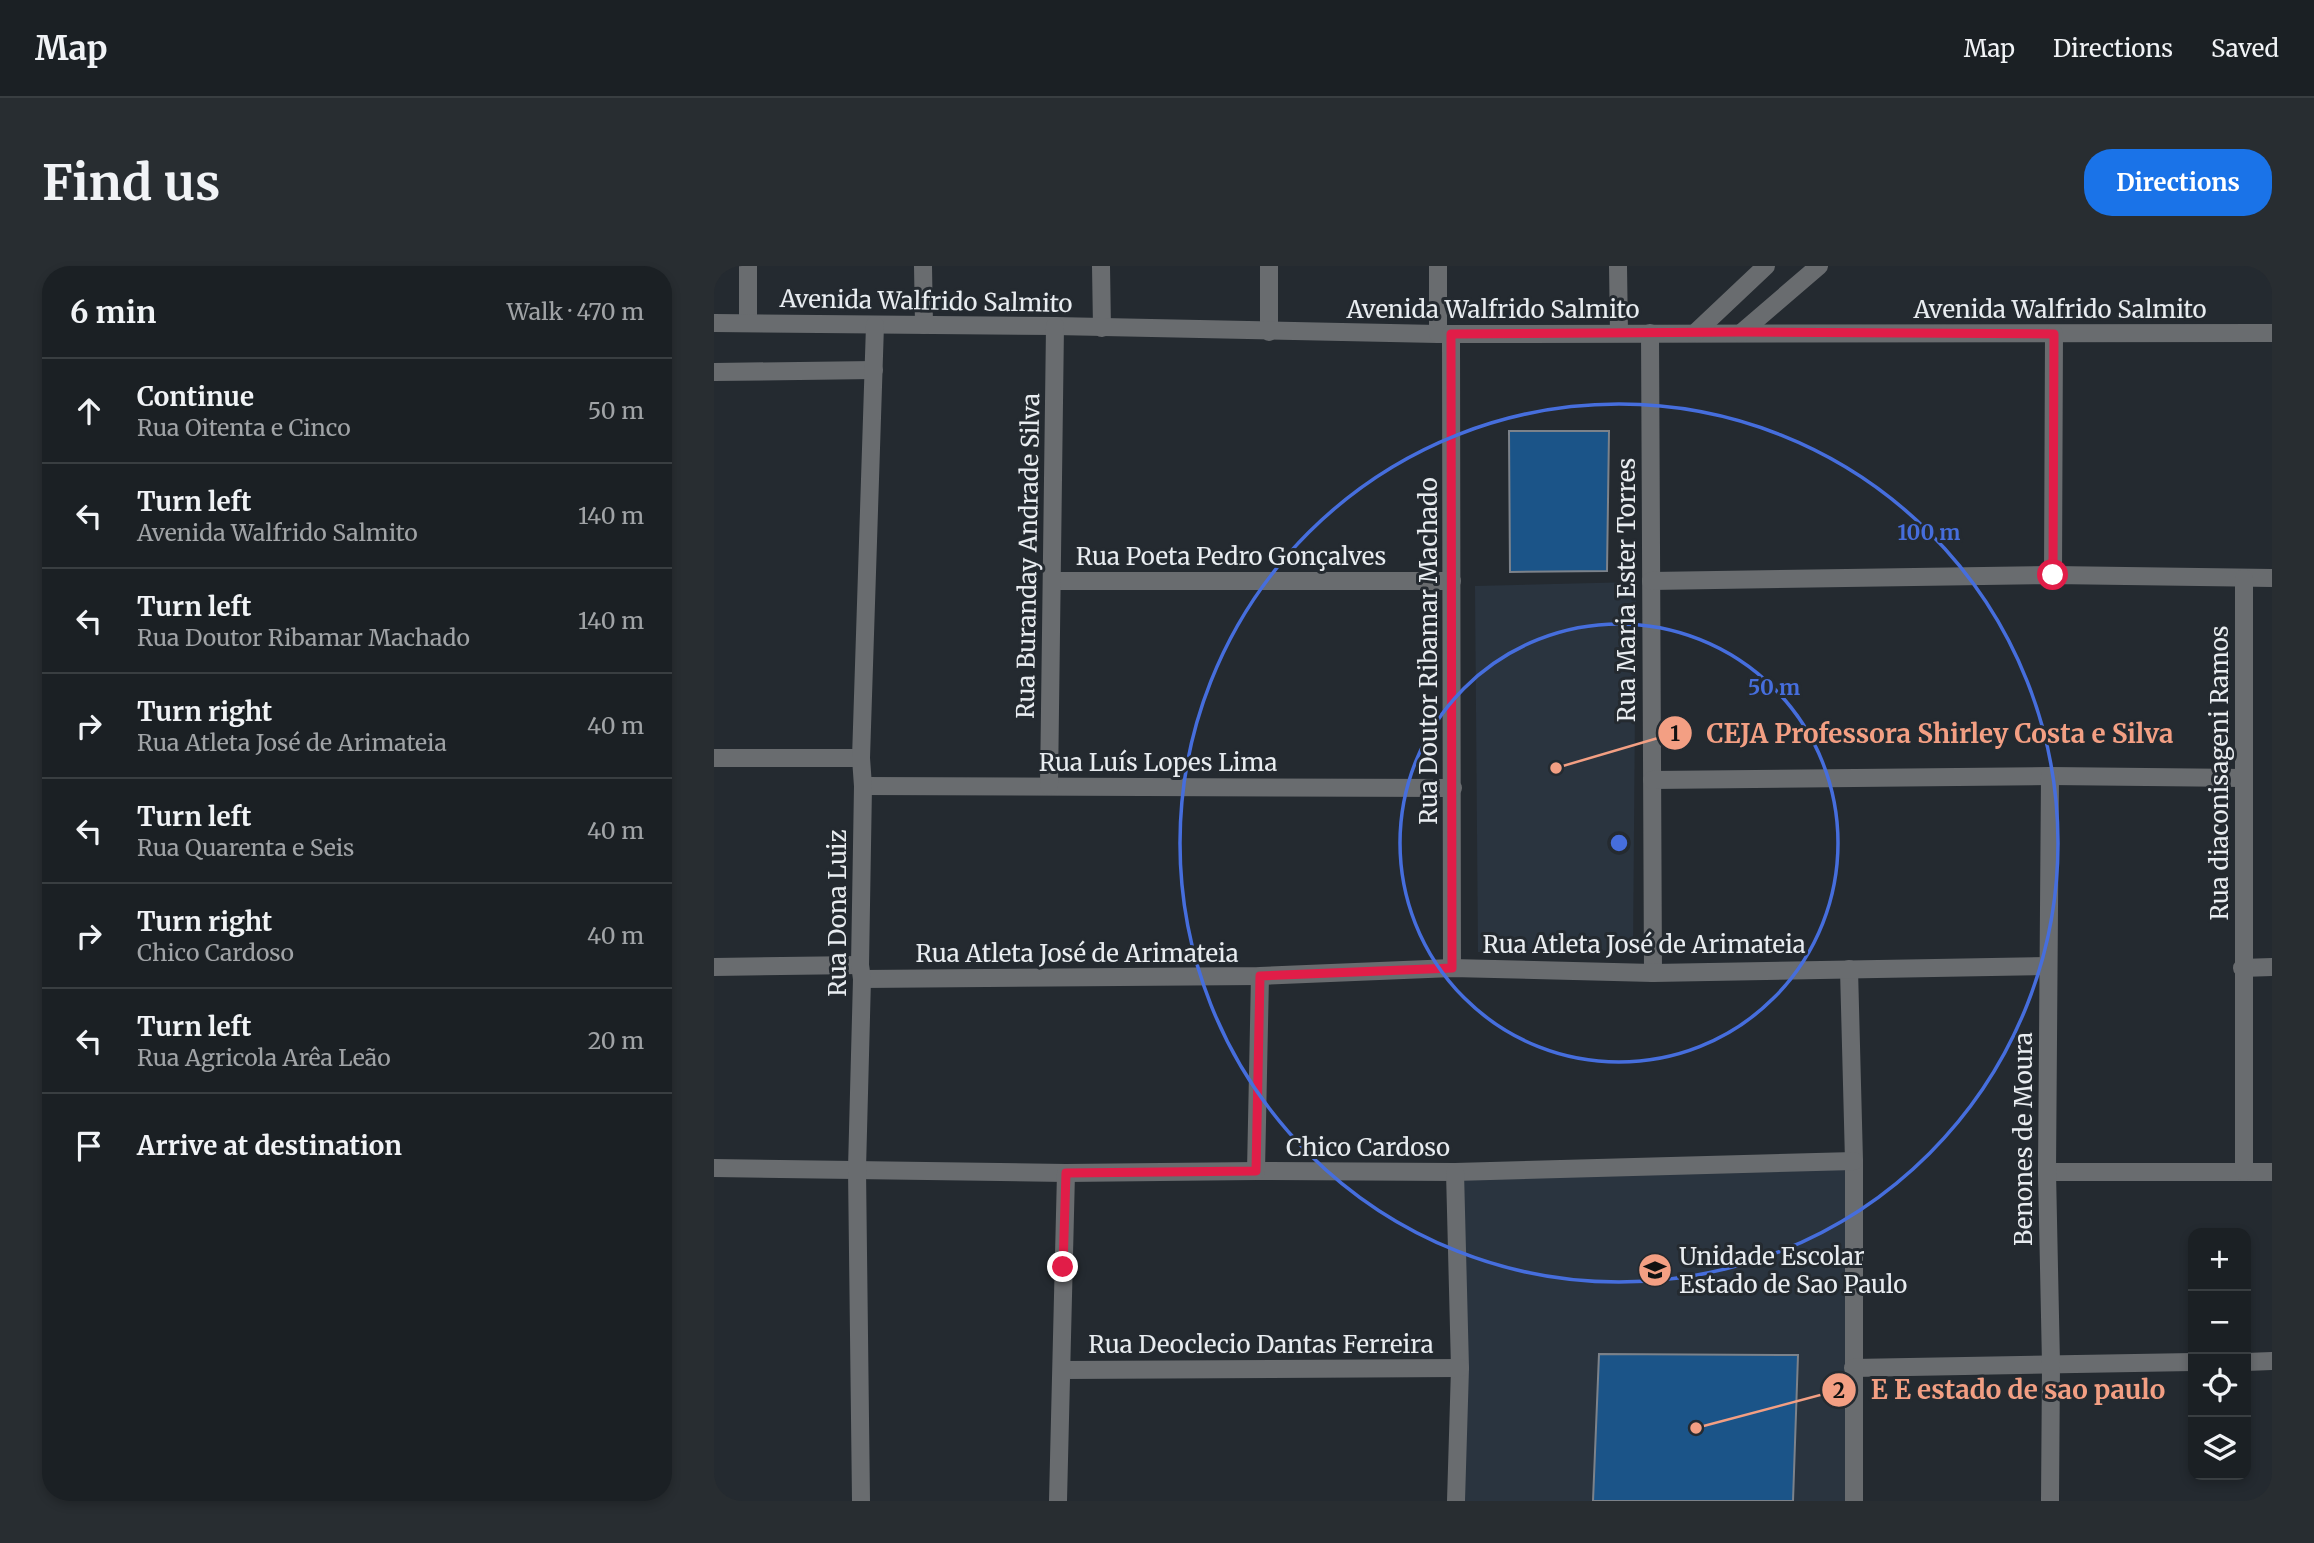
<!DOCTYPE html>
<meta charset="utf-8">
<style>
body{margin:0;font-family:Merriweather,serif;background:#282d31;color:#f1f3f6}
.controls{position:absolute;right:21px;bottom:21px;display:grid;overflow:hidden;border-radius:14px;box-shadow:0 4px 10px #0003}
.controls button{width:63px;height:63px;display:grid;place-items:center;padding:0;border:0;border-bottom:2px solid #393e41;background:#1b2024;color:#f1f3f6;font:35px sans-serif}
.stop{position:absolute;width:21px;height:21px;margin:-16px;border:5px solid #e11d48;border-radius:50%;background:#fff}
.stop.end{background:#e11d48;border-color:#fff;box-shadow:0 2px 7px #0008}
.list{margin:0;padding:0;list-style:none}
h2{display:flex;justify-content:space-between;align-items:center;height:91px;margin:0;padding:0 28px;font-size:30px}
h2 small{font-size:23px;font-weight:400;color:#a0a3a6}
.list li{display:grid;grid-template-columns:46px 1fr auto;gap:21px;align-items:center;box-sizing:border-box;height:105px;padding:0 28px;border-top:2px solid #393e41}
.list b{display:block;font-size:26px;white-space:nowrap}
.list p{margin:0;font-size:23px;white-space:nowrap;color:#a0a3a6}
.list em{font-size:23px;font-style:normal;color:#a0a3a6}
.icon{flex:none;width:38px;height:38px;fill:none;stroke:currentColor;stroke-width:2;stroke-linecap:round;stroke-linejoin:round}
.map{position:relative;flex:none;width:1558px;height:1235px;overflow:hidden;border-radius:28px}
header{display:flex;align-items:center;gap:42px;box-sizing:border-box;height:98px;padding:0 35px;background:#1b2024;border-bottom:2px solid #393e41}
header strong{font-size:33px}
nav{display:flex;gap:38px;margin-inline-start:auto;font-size:24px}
.intro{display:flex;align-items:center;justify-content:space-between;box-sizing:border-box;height:168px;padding:0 42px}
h1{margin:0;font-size:49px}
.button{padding:18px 32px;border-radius:28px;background:#1a73e8;color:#fff;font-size:24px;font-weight:700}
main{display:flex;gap:42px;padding:0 42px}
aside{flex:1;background:#1b2024;border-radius:28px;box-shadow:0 4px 10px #0003}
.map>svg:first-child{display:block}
.built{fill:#2a343f}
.building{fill:#1b5488;stroke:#7c828a;stroke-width:2}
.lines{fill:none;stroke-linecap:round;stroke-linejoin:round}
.minor{stroke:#696c6f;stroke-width:18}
.route{stroke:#e11d48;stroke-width:9}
.ring{fill:none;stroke:#466edd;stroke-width:3.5}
.labels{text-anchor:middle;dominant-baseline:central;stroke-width:6;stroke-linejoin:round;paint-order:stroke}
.street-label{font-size:24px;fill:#e8ecf0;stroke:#242a30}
.poi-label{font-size:24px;fill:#e8ecf0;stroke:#242a30;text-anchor:start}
.centre{fill:#466edd;stroke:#242a30;stroke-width:3.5}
.ring-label{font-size:21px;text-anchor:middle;font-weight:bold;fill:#466edd;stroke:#242a30;stroke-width:6;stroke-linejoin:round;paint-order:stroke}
.leader{fill:none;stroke:#f39f83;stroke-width:2.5}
.callout-dot{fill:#f39f83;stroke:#242a30;stroke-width:2.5}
.mark-label{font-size:21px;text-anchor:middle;font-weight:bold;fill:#111}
.callout-label{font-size:26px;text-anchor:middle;font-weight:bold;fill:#f39f83;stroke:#242a30;stroke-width:6;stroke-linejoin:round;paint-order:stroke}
</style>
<header>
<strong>Map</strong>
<nav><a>Map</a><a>Directions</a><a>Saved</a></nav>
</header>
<div class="intro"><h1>Find us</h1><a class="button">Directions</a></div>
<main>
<aside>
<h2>6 min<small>Walk · 470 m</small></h2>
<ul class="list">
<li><svg class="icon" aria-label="ahead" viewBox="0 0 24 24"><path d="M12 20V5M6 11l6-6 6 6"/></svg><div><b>Continue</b><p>Rua Oitenta e Cinco</p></div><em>50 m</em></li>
<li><svg class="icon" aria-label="left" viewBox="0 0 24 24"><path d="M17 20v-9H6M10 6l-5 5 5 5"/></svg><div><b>Turn left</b><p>Avenida Walfrido Salmito</p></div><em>140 m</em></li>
<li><svg class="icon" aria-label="left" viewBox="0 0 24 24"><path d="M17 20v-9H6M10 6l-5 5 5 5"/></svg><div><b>Turn left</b><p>Rua Doutor Ribamar Machado</p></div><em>140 m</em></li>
<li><svg class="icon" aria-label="right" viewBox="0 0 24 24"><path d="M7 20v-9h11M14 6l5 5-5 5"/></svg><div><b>Turn right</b><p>Rua Atleta José de Arimateia</p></div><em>40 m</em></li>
<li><svg class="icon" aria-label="left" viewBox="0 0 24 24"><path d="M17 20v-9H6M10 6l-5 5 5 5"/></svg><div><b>Turn left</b><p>Rua Quarenta e Seis</p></div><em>40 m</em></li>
<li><svg class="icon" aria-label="right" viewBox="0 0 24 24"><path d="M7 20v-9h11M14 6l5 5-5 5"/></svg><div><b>Turn right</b><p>Chico Cardoso</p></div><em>40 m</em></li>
<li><svg class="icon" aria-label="left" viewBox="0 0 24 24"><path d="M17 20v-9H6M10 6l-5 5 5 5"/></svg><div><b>Turn left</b><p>Rua Agricola Arêa Leão</p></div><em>20 m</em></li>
<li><svg class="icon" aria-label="arrive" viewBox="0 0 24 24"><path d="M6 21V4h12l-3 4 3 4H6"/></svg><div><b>Arrive at destination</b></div></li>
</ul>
</aside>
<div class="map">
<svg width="1558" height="1235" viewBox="0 0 1558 1235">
<rect width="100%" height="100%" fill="#242a30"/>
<g class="built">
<polygon points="922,316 919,684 764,686 761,320"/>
<polygon points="1140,895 1140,1235 742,1235 741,906"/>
</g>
<g class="building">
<polygon points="795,165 895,165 893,305 796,306"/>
<polygon points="885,1088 1084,1089 1079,1235 879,1235"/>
</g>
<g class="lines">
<g class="minor">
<polyline points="34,0 34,57"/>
<polyline points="209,0 210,59"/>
<polyline points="387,0 388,62"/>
<polyline points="555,0 555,66"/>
<polyline points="904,0 905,67"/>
<polyline points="0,57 341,60 724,68 1558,67"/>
<polyline points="936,67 939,707"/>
<polyline points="981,67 1052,0"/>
<polyline points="1027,67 1105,0"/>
<polyline points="724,68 724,0"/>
<polyline points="737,68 738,702"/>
<polyline points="0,106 160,104"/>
<polyline points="1339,309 1340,68"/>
<polyline points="338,315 738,315"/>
<polyline points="937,315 1339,309 1558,312"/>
<polyline points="0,492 147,492"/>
<polyline points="938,514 1336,510 1529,512"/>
<polyline points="149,520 739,522"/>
<polyline points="335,520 341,60"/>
<polyline points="0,701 146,699"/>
<polyline points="1528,702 1558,701"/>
<polyline points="1135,703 1140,895 1140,1235"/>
<polyline points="148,713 546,710 738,702 939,707 1334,700"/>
<polyline points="0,902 352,907 542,905 741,906 1140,895"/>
<polyline points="542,905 546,710"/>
<polyline points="741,906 746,1102 742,1235"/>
<polyline points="1333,906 1558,906"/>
<polyline points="1530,906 1530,312"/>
<polyline points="1532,1096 1558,1095"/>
<polyline points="1139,1102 1479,1096"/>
<polyline points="349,1104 746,1102"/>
<polyline points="147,1235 143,903 148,713 146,699 149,520 147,492 161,59"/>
<polyline points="344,1235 352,907"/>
<polyline points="1336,1235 1337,1098 1333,906 1336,510"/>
</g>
</g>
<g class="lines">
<polyline class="route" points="349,1001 352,907 542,905 546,710 738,702 737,68 1027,66 1340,68 1339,309"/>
</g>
<g class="ring">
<circle cx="905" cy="577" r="219"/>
<circle cx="905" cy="577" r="439"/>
</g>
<defs>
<g id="school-disc" transform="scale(1.75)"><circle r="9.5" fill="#f39f83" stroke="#242a30"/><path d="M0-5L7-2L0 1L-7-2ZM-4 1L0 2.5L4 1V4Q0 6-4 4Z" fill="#111"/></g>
</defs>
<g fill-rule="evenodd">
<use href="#school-disc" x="941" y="1004"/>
</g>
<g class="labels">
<g class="street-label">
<text transform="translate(212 35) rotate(1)">Avenida Walfrido Salmito</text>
<text x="779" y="43">Avenida Walfrido Salmito</text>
<text x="1346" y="43">Avenida Walfrido Salmito</text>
<text transform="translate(314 290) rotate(-89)">Rua Buranday Andrade Silva</text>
<text x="517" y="290">Rua Poeta Pedro Gonçalves</text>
<text transform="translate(912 324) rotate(-90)">Rua Maria Ester Torres</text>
<text transform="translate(714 385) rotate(-90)">Rua Doutor Ribamar Machado</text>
<text x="444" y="496">Rua Luís Lopes Lima</text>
<text transform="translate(1505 507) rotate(-90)">Rua diaconisageni Ramos</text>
<text transform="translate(123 647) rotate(-90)">Rua Dona Luiz</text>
<text x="930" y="678">Rua Atleta José de Arimateia</text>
<text x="363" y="687">Rua Atleta José de Arimateia</text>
<text transform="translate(1309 873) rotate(-90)">Benones de Moura</text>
<text x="654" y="881">Chico Cardoso</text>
<text x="547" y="1078">Rua Deoclecio Dantas Ferreira</text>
</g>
<g class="poi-label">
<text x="965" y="990">Unidade Escolar<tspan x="965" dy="28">Estado de Sao Paulo</tspan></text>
</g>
</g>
<circle cx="905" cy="577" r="10" class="centre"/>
<g class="ring-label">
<text x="1215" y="274">100 m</text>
<text x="1060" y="429">50 m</text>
</g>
<path class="leader" d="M842 502L961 467M982 1162L1125 1124"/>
<g class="callout-dot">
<circle cx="842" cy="502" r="7"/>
<circle cx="982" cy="1162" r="7"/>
<circle cx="961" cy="467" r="18"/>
<circle cx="1125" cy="1124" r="18"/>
</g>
<g class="mark-label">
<text x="961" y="475">1</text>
<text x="1125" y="1132">2</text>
</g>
<g class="callout-label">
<text x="1226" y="477">CEJA Professora Shirley Costa e Silva</text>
<text x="1304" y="1133">E E estado de sao paulo</text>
</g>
</svg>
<div class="controls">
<button>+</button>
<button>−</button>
<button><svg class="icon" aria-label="locate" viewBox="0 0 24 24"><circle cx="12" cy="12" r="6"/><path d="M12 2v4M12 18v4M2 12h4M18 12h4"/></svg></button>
<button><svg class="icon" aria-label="layers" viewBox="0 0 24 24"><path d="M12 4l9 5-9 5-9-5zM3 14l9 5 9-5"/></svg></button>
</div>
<div class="stop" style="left:1339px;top:309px"></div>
<div class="stop end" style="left:349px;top:1001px"></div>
</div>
</main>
